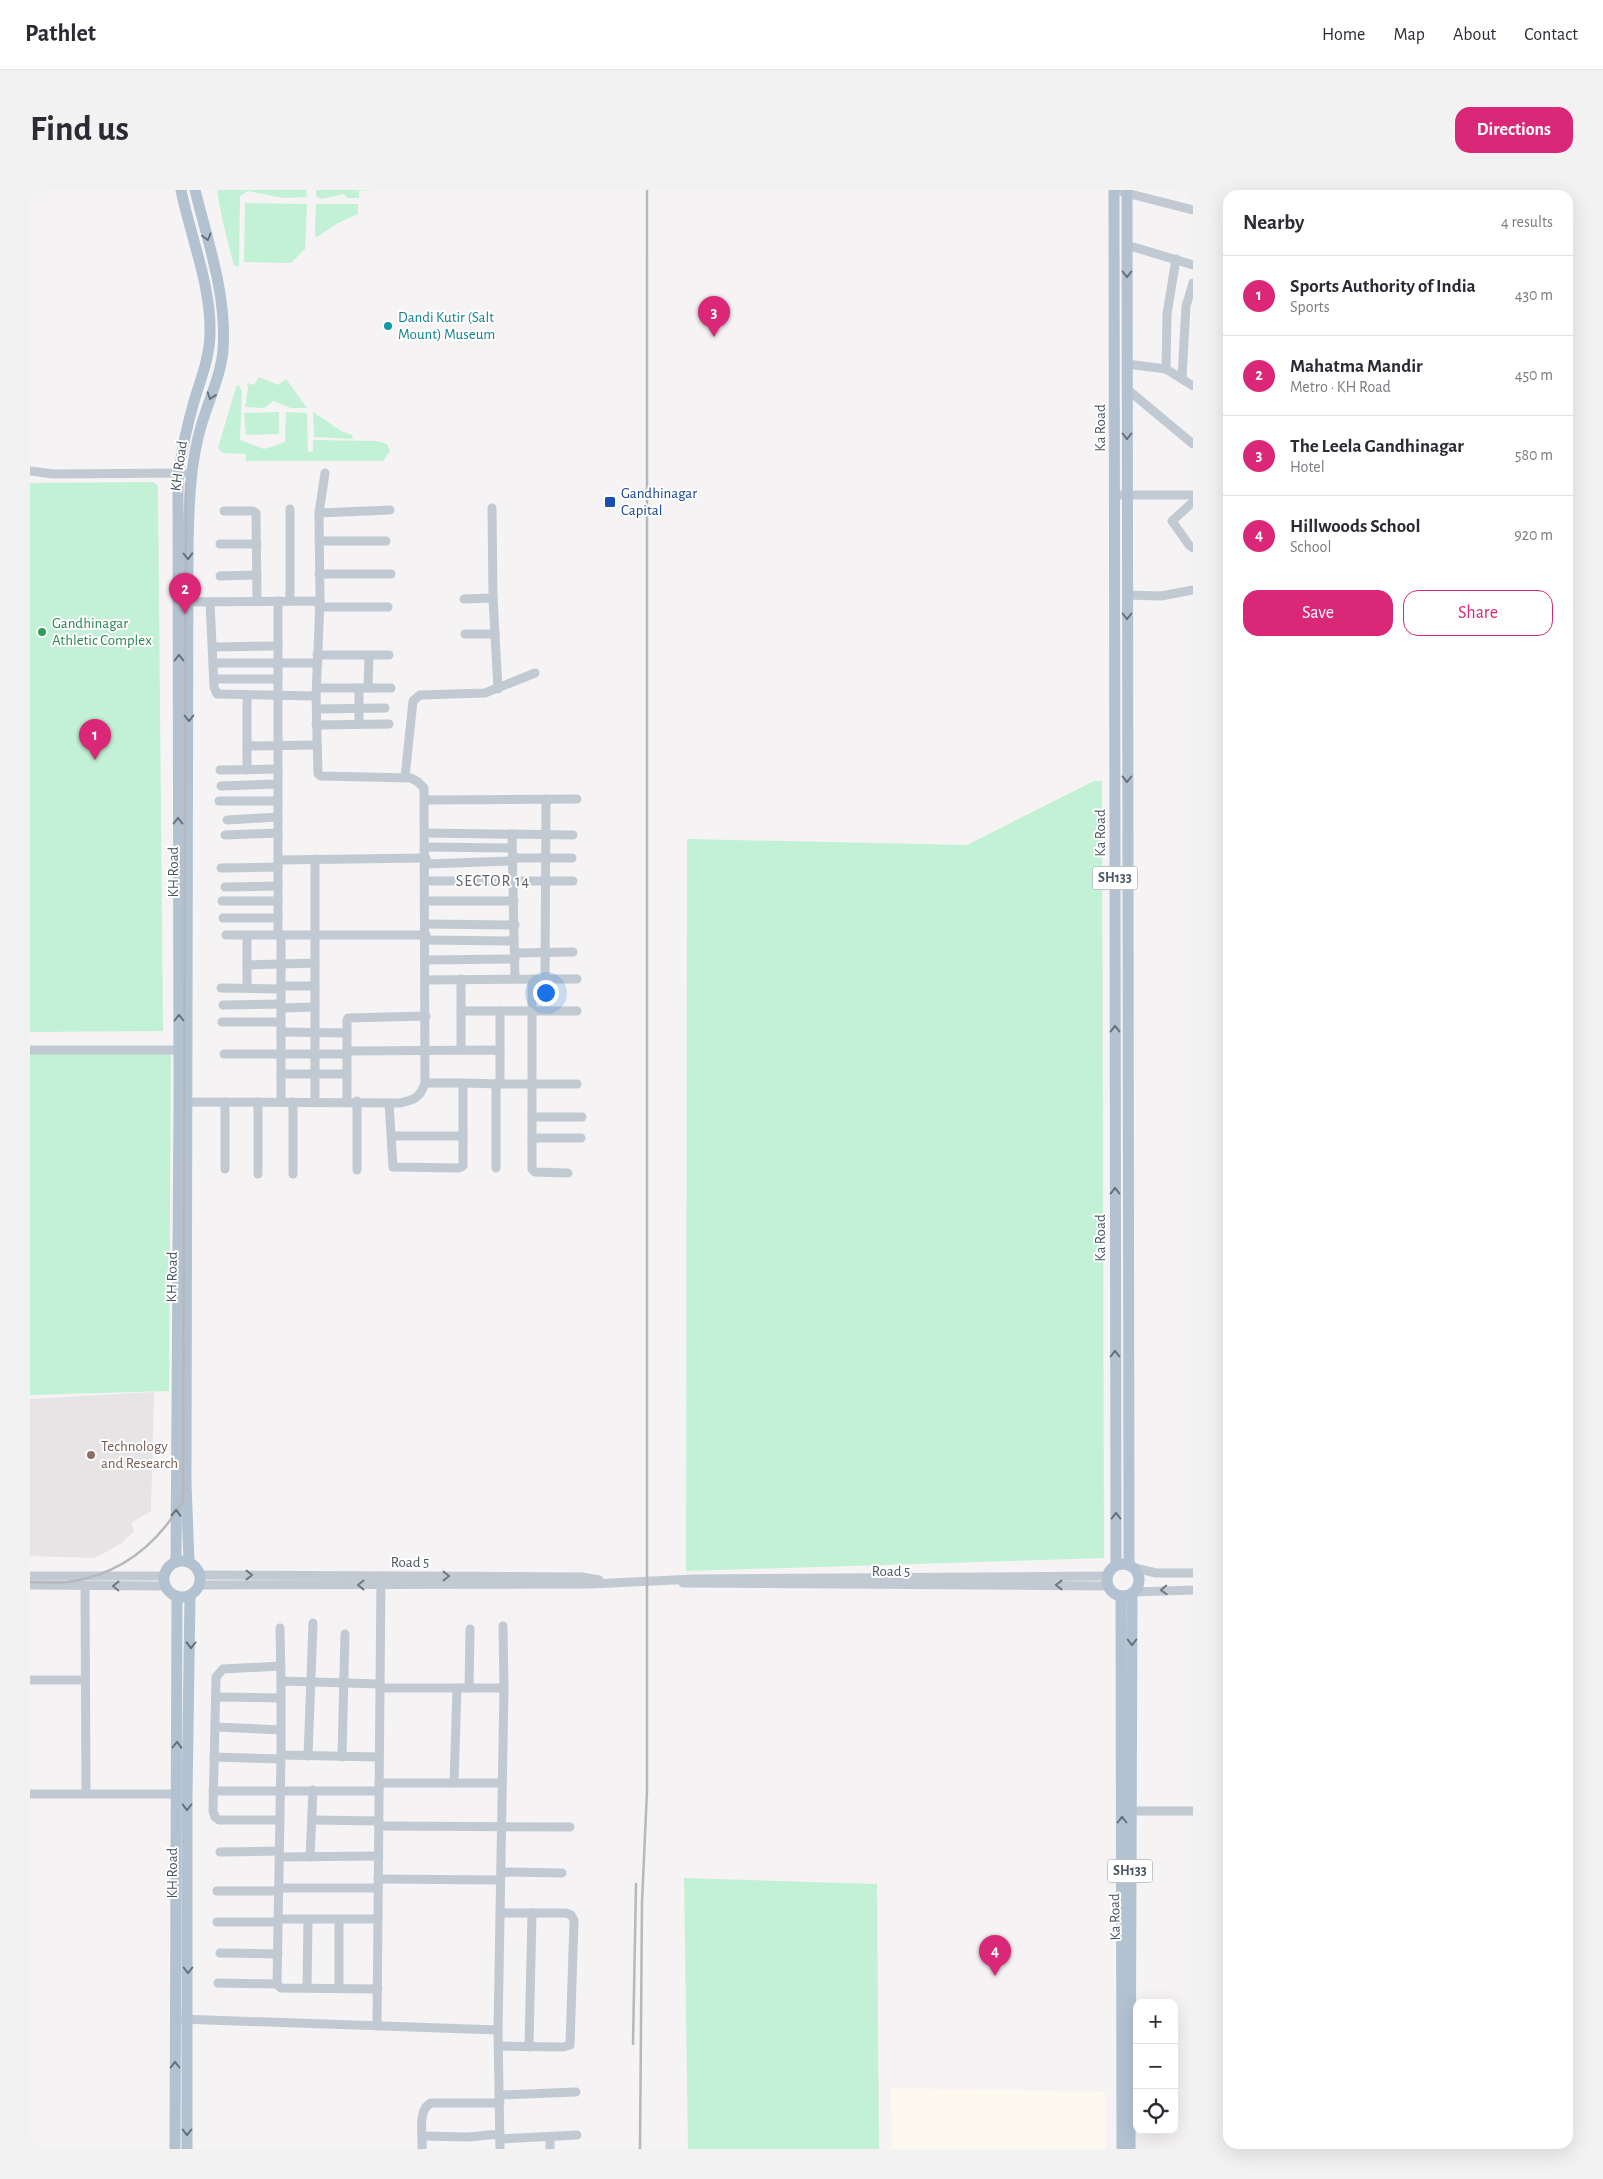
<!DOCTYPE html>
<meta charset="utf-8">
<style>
body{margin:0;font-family:"Alegreya Sans",sans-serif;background:#f2f2f3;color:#2b2b33}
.controls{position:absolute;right:15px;bottom:15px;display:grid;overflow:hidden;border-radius:10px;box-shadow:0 5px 20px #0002}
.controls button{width:45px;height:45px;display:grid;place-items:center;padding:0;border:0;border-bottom:1px solid #e1e1e2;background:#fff;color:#2b2b33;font:25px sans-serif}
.you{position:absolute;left:515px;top:802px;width:18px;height:18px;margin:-12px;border:4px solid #fff;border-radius:50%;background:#1a73e8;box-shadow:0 0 0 8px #1a73e833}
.badge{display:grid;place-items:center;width:32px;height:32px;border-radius:50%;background:#db2777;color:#fff;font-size:16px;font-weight:700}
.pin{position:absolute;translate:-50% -41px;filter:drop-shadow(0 1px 2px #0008)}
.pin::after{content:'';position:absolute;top:26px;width:18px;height:15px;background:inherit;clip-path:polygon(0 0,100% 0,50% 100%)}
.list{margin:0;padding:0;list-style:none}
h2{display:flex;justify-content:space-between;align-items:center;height:65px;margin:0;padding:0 20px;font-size:21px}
h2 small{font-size:16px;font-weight:400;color:#7c7c81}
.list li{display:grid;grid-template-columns:32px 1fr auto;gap:15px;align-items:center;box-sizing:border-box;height:80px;padding:0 20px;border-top:1px solid #e1e1e2}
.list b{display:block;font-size:19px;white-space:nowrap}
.list p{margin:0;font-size:16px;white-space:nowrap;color:#7c7c81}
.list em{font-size:16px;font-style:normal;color:#7c7c81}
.actions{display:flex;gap:10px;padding:15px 20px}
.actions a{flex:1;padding:11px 0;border:1px solid #db2777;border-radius:15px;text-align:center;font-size:18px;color:#db2777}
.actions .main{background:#db2777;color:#fff}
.icon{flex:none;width:28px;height:28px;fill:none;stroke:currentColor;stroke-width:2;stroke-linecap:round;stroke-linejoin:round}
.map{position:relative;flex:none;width:1163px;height:1959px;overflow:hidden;border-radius:15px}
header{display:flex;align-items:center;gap:30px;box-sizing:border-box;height:70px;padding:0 25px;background:#fff;border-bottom:1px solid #e1e1e2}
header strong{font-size:24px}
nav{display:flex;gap:28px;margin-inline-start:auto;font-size:18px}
.intro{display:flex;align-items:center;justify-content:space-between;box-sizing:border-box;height:120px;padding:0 30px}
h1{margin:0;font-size:35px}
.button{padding:12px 22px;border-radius:15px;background:#db2777;color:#fff;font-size:18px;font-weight:700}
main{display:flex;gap:30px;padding:0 30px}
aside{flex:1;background:#fff;border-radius:15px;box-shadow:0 5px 20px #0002}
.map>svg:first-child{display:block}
.commercial{fill:#fdf9ef}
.education{fill:#e6e4e5}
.green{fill:#c3f1d5}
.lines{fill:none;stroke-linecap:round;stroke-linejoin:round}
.minor{stroke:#c1cad2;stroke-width:9}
.major{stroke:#b3c2d1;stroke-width:11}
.rail{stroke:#b5b8bd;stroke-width:2.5}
.oneway{stroke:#64717d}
.oneway2{stroke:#6e7983}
.culture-dot{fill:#0f9aa8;stroke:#fff;stroke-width:2}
.transit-dot{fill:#1a4fb4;stroke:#fff;stroke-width:2}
.leisure-dot{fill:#2e9e5b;stroke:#fff;stroke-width:2}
.education-dot{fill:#8d6e63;stroke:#fff;stroke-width:2}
.labels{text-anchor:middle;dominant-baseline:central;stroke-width:4;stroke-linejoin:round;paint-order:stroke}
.shield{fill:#fff;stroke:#808990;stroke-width:1}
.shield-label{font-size:14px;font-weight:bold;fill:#4a5661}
.culture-label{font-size:15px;fill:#0d838f;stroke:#fff;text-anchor:start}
.street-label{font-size:15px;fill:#4a5661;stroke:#fff}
.transit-label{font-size:15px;fill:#164399;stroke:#fff;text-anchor:start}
.leisure-label{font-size:15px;fill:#27864d;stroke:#fff;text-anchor:start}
.education-label{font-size:15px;fill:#785e54;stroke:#fff;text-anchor:start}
.neighbourhood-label{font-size:16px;letter-spacing:1px;fill:#5f6368;stroke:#fff}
</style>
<header>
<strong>Pathlet</strong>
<nav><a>Home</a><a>Map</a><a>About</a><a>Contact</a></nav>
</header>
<div class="intro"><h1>Find us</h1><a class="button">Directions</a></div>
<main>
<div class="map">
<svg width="1163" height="1959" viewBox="0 0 1163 1959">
<rect width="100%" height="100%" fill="#f5f3f3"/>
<polygon class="commercial" points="861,1898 1075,1902 1076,1959 862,1959"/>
<polygon class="education" points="124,1202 121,1321 101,1333 104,1341 92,1353 65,1368 0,1366 0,1209"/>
<g class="green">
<path d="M187,0H276L277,7L254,8L218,1L210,6L209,77L204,75C197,50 191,26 187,0Z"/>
<polygon points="286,0 339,0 329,1 329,8 317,8 314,4 291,9 286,6"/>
<polygon points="215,13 277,14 275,59 261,73 214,72"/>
<polygon points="286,14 328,14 328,24 308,33 287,47 285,46"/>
<polygon points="229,187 248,195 256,189 277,218 261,218 243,211 234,218 215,217 218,198 217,193 224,195"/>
<polygon points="209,195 212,201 210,250 234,259 255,252 256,222 277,223 278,262 283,261 283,250 347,251 357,254 360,261 353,271 216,271 216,264 193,263 188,258 206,197"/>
<polygon points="249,222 249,244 216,245 214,223"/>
<polygon points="283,222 311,241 322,245 323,249 284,247"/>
<polygon points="124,292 128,296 128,299 133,841 0,842 0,293"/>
<polygon points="1064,591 1072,591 1074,1368 656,1381 657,649 937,655"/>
<polygon points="0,858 141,858 139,1201 0,1205"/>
<polygon points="654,1688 847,1694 849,1959 658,1959"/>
</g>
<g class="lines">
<g class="minor">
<polyline points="1092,2 1163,20"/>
<polyline points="1097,55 1163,75"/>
<polyline points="1097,174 1136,179 1163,196"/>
<polyline points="1136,179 1137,124 1146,69"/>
<polyline points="1152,188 1156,116 1163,93"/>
<polyline points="1097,199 1163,254"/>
<polyline points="0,281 23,284 154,283"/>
<polyline points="1085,305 1163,305"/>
<polyline points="1163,312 1142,331 1159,355 1163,358"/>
<polyline points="462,318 463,408 468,499"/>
<polyline points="260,319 260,411"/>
<polyline points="194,321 223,321 226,323 227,411"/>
<polyline points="289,323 295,283"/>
<polyline points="289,351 356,351"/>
<polyline points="190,354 227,354"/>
<polyline points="289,384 361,384"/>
<polyline points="190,386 227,385"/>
<polyline points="1097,405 1131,406 1163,400"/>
<polyline points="434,409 463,408"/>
<polyline points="290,411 289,323 360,320"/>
<polyline points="180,412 184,497 187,504 286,506"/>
<polyline points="289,417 358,417"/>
<polyline points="435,444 465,444"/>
<polyline points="183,457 248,456"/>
<polyline points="287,465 359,465"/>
<polyline points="184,473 288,473"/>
<polyline points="184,489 248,489"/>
<polyline points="287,498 361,498"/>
<polyline points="338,498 339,465"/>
<polyline points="217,505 217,580"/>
<polyline points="287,519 355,518"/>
<polyline points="329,534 329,498"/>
<polyline points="286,535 359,534"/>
<polyline points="217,556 286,555"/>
<polyline points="190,580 248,579"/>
<polyline points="375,587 383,511 390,505 455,503 505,483"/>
<polyline points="191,596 248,594"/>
<polyline points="396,610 547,609"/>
<polyline points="189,611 248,611"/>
<polyline points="197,630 248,627"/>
<polyline points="396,643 543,645"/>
<polyline points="195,645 248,643"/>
<polyline points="396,657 482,658"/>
<polyline points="483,668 542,668"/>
<polyline points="248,670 396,668"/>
<polyline points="396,674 483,671"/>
<polyline points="191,678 248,677"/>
<polyline points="396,691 543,691"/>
<polyline points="195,697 248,696"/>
<polyline points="192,711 248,711"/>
<polyline points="396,711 484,711"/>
<polyline points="193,728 248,728"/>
<polyline points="396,734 485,735"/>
<polyline points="196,745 248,745 248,411"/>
<polyline points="248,745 396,745"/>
<polyline points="484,748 485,789"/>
<polyline points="395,750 479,751 484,748 482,644"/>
<polyline points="486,763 543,762"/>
<polyline points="396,770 485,769"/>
<polyline points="217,775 285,773"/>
<polyline points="431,789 431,821 547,821"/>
<polyline points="502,789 502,979 505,982 538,983"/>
<polyline points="515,789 547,789"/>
<polyline points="395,790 515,789 516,609"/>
<polyline points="250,796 285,796"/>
<polyline points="191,798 250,799"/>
<polyline points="217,798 217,745"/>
<polyline points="193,815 251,814"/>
<polyline points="251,818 285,817"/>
<polyline points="192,832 251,832"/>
<polyline points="251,842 317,843"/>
<polyline points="0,860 155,860"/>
<polyline points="431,860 431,821"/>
<polyline points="470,860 470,821"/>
<polyline points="317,861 470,860 470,894 433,893"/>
<polyline points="194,864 317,864"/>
<polyline points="251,884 317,884"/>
<polyline points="395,893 433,893 433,946"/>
<polyline points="470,894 547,894"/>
<polyline points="285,911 285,669"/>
<polyline points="317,911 317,830 318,828 396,826"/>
<polyline points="327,911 327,980"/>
<path d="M152,912L370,913C384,910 390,908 395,893L394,598L388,592L381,588L291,586L288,584L286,506L290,411L153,412"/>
<polyline points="251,912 251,745"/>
<polyline points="359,913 363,977 429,978 433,976 433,946 361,946"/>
<polyline points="502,927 552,927"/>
<polyline points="502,948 551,948"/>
<polyline points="466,978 466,894"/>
<polyline points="195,979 195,912"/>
<polyline points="228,984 228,912"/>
<polyline points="263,984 263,912"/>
<polyline points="1105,1378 1126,1383 1163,1383"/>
<polyline points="170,1385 552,1387 569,1390"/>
<polyline points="0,1386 134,1386"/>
<polyline points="653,1393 1078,1396"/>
<polyline points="0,1395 135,1396"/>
<polyline points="55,1395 56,1603"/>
<polyline points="170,1395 561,1394 664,1389 1078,1386"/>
<polyline points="1105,1402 1163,1400"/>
<polyline points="250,1438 251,1491"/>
<polyline points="0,1490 55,1490"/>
<polyline points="350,1498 474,1498 473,1436"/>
<polyline points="439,1498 440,1439"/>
<polyline points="186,1507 251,1508"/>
<polyline points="185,1537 251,1540"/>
<polyline points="278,1566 283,1433"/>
<polyline points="184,1567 250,1569"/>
<polyline points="312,1567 315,1444"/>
<polyline points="349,1567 251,1565 251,1491 350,1494"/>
<polyline points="349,1593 472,1593"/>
<polyline points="424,1593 427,1498"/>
<polyline points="183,1601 349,1601"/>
<polyline points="0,1604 145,1604"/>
<polyline points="1102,1621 1163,1621"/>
<polyline points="250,1630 189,1630 185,1627 183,1621 186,1487 193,1479 251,1476"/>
<polyline points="282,1630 349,1631"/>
<polyline points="349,1636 540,1637"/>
<polyline points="190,1662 249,1661"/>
<polyline points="249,1667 349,1666"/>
<polyline points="280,1667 283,1600"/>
<polyline points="471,1682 532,1683"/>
<polyline points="348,1689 470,1690"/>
<polyline points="249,1698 348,1698"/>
<polyline points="187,1701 249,1701"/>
<polyline points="248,1729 348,1729"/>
<polyline points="187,1732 248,1732"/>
<polyline points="190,1763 248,1764"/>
<polyline points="188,1793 247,1794 251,1565"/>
<polyline points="247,1794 251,1798 348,1799"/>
<polyline points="309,1797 309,1730"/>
<polyline points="277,1798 278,1730"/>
<polyline points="150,1829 468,1840 470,1959"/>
<polyline points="347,1836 351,1386"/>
<polyline points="468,1840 474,1498"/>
<polyline points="469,1856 533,1857 540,1855 544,1730 541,1725 536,1723 470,1723"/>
<polyline points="499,1857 502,1723"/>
<polyline points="470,1905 546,1902"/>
<polyline points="393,1946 438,1947 470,1944"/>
<polyline points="470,1949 547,1945"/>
<path d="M392,1959C393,1946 387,1919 401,1913H470"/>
<polyline points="520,1959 520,1947"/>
</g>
<g class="major">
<polyline points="1084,0 1086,1375"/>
<polyline points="1097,0 1099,1375"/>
<circle cx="152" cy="1389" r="18"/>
<path d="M146,1372L149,912L148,290C151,263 157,235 165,208C172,186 180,165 180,142C181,95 160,45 151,0"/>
<path d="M159,1372L156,1293L158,353C159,313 160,272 172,233C179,209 191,185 193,160C197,105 178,53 165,0"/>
<circle cx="1093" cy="1390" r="16"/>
<polyline points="1091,1406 1092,1959"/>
<polyline points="145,1959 147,1407"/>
<polyline points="157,1959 157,1606 160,1406"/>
<polyline points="1100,1959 1102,1404"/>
</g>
<g class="rail">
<path d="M0,1392C13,1392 26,1393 38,1392C90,1385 127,1355 153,1311L156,293"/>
<polyline points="603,1854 606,1694"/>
<polyline points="610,1959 612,1712 617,1601 617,0"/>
</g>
</g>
<defs><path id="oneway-chevron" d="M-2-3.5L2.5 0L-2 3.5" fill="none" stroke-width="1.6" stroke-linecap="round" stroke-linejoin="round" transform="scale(1.25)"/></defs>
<g class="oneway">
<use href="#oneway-chevron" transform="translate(177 47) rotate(75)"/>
<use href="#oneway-chevron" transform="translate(1097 84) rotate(90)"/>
<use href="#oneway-chevron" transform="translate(181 206) rotate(109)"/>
<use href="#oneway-chevron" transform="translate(1097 246) rotate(90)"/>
<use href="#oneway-chevron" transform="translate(158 366) rotate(89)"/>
<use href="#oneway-chevron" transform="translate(1097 426) rotate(90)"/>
<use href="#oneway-chevron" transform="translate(149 468) rotate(-90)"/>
<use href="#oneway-chevron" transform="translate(159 528) rotate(90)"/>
<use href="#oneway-chevron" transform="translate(1097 589) rotate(90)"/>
<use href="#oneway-chevron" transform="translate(148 631) rotate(-90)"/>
<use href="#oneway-chevron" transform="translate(149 828) rotate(-90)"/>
<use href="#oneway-chevron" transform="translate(1085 839) rotate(-90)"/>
<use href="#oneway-chevron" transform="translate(1085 1001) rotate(-90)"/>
<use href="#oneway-chevron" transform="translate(1085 1164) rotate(-90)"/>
<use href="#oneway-chevron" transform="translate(146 1323) rotate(-89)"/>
<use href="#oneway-chevron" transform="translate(1086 1326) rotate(-90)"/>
<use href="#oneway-chevron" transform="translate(1102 1452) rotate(90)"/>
<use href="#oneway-chevron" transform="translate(161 1455) rotate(91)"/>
<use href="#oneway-chevron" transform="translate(147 1555) rotate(-88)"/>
<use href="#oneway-chevron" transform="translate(157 1617) rotate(90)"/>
<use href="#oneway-chevron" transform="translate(1092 1630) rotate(-90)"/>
<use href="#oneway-chevron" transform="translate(158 1780) rotate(90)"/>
<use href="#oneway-chevron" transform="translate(145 1875) rotate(-90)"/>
<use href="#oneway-chevron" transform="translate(157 1942) rotate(90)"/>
</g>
<g class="oneway2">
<use href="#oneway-chevron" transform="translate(219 1385)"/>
<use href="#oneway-chevron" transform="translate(416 1386)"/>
<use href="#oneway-chevron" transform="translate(331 1395) rotate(-180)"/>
<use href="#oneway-chevron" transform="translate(1029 1395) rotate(180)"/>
<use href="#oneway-chevron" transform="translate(86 1396) rotate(-179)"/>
<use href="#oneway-chevron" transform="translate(1134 1400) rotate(178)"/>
</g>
<circle class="culture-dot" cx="358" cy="136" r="5"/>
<rect class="transit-dot" x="574" y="306" width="12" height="12" rx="2.5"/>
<circle class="leisure-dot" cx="12" cy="442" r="5"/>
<circle class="education-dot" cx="61" cy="1265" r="5"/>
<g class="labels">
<g class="shield">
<rect x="1062.5" y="676.5" width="45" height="23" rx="4"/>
<rect x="1077.5" y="1669.5" width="45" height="23" rx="4"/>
</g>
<g class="shield-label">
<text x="1085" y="688">SH133</text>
<text x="1100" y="1681">SH133</text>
</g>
<g class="culture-label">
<text x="368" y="127">Dandi Kutir (Salt<tspan x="368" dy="17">Mount) Museum</tspan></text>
</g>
<g class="street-label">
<text transform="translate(1070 238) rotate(-90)">Ka Road</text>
<text transform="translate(149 276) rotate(-82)">KH Road</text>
<text transform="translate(1070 643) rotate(-90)">Ka Road</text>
<text transform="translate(143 682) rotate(-90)">KH Road</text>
<text transform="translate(1070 1048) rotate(-90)">Ka Road</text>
<text transform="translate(142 1087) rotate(-89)">KH Road</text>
<text x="380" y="1372">Road 5</text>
<text x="861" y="1381">Road 5</text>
<text transform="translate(142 1683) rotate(-90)">KH Road</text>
<text transform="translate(1085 1727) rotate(-91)">Ka Road</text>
</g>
<g class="transit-label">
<text x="591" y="303">Gandhinagar<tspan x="591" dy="17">Capital</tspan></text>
</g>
<g class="leisure-label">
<text x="22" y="433">Gandhinagar<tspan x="22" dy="17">Athletic Complex</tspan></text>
</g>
<g class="education-label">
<text x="71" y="1256">Technology<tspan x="71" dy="17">and Research</tspan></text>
</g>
<g class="neighbourhood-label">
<text x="463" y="691">SECTOR 14</text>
</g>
</g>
</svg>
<div class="controls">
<button>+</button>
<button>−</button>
<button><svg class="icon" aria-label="locate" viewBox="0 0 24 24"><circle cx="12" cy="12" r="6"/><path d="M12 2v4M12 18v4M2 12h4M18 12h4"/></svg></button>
</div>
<div class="you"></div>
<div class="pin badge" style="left:65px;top:570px">1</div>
<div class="pin badge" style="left:155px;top:424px">2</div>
<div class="pin badge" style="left:684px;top:147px">3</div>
<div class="pin badge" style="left:965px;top:1786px">4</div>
</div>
<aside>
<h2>Nearby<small>4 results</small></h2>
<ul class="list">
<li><span class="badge">1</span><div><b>Sports Authority of India</b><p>Sports</p></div><em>430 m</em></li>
<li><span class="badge">2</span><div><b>Mahatma Mandir</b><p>Metro · KH Road</p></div><em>450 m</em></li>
<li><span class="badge">3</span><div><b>The Leela Gandhinagar</b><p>Hotel</p></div><em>580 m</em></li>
<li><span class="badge">4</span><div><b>Hillwoods School</b><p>School</p></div><em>920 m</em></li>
</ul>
<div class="actions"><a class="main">Save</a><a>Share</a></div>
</aside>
</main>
